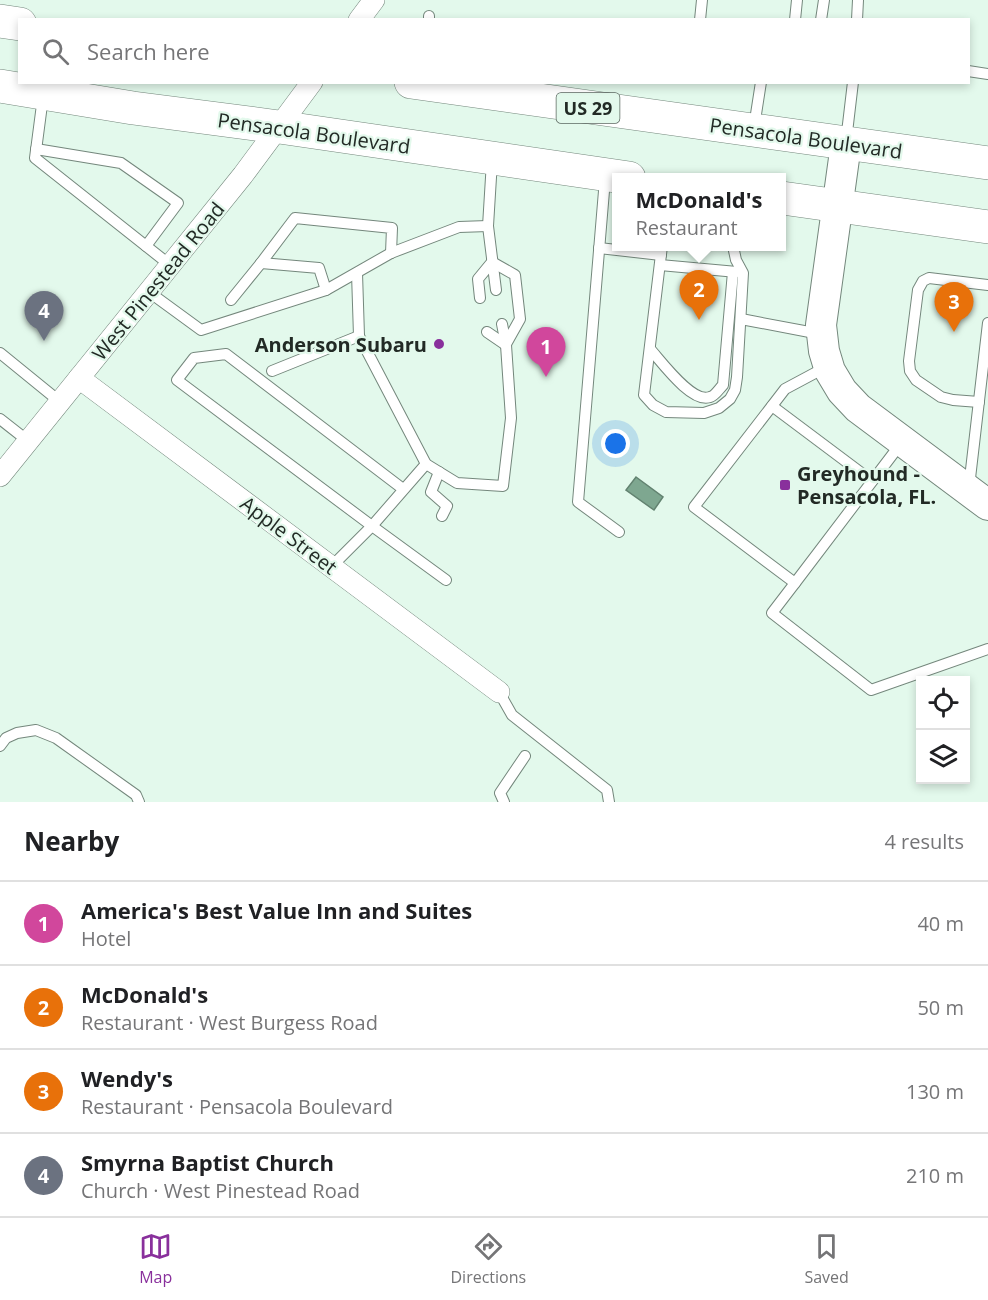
<!DOCTYPE html>
<meta charset="utf-8">
<style>
body{margin:0;font-family:"Open Sans",sans-serif;background:#f6f6f6;color:#202124}
.controls{position:absolute;right:18px;bottom:18px;display:grid;overflow:hidden;border-radius:0px;box-shadow:0 3px 9px #0003}
.controls button{width:54px;height:54px;display:grid;place-items:center;padding:0;border:0;border-bottom:2px solid #e0e0e0;background:#fff;color:#202124;font:30px sans-serif}
.you{position:absolute;left:616px;top:444px;width:21px;height:21px;margin:-15px;border:4px solid #fff;border-radius:50%;background:#1a73e8;box-shadow:0 0 0 9px #1a73e833}
.badge{display:grid;place-items:center;width:39px;height:39px;border-radius:50%;background:#89309c;color:#fff;font-size:20px;font-weight:700}
.pin{position:absolute;translate:-50% -50px;filter:drop-shadow(0 2px 3px #0008)}
.pin::after{content:'';position:absolute;top:32px;width:21px;height:18px;background:inherit;clip-path:polygon(0 0,100% 0,50% 100%)}
.popup{position:absolute;left:612px;top:173px;width:174px;height:78px;box-sizing:border-box;display:grid;place-content:center;border-radius:0px;background:#fff;filter:drop-shadow(0 2px 4px #0005);font-size:20px;white-space:nowrap;color:#757577}
.popup b{font-size:22px;color:#202124}
.popup::after{content:'';position:absolute;left:50%;top:100%;margin-left:-12px;border:12px solid transparent;border-top-color:#fff}
.list{margin:0;padding:0;list-style:none}
h2{display:flex;justify-content:space-between;align-items:center;height:78px;margin:0;padding:0 24px;font-size:26px}
h2 small{font-size:20px;font-weight:400;color:#757577}
.list li{display:grid;grid-template-columns:39px 1fr auto;gap:18px;align-items:center;box-sizing:border-box;height:84px;padding:0 24px;border-top:2px solid #e0e0e0}
.list b{display:block;font-size:22px;white-space:nowrap}
.list p{margin:0;font-size:20px;white-space:nowrap;color:#757577}
.list em{font-size:20px;font-style:normal;color:#757577}
.icon{flex:none;width:33px;height:33px;fill:none;stroke:currentColor;stroke-width:2;stroke-linecap:round;stroke-linejoin:round}
.map{position:relative;flex:none;width:988px;height:802px;overflow:hidden}
.search{position:absolute;background:#fff;box-shadow:0 3px 9px #0003;left:18px;right:18px;top:18px;height:66px;display:flex;align-items:center;gap:15px;box-sizing:border-box;padding:0 21px;border-radius:0px;color:#757577;font-size:22px}
.sheet{height:414px;background:#fff}
nav{display:flex;justify-content:space-around;align-items:center;box-sizing:border-box;height:84px;border-top:2px solid #e0e0e0;background:#fff;font-size:16px;color:#757577}
nav a{display:grid;justify-items:center;gap:3px}
nav .on{color:#89309c}
.map>svg:first-child{display:block}
.water{fill:#7ea790;stroke:#628270;stroke-width:1.5}
.lines{fill:none;stroke-linecap:round;stroke-linejoin:round}
.lane-casing{stroke:#74877c;stroke-width:12}
.street-casing{stroke:#74877c;stroke-width:22}
.secondary-casing{stroke:#74877c;stroke-width:32}
.primary-casing{stroke:#74877c;stroke-width:34}
.lane{stroke:#fff;stroke-width:10}
.street{stroke:#fff;stroke-width:21}
.secondary{stroke:#fff;stroke-width:30}
.primary{stroke:#fff;stroke-width:33}
.poi-dot{fill:#89309c;stroke:#e3f9ec;stroke-width:2}
.labels{text-anchor:middle;dominant-baseline:central;stroke-width:4.5;stroke-linejoin:round;paint-order:stroke}
.shield{fill:#e3f9ec;stroke:#5c6861;stroke-width:1.5}
.shield-label{font-size:18px;font-weight:bold;fill:#222a25}
.street-label{font-size:20px;fill:#222a25;stroke:#e3f9ec}
.poi-label{font-size:20px;font-weight:bold;fill:#222a25;stroke:#e3f9ec;text-anchor:end}
</style>
<div class="map">
<svg width="988" height="802" viewBox="0 0 988 802">
<rect width="100%" height="100%" fill="#e3f9ec"/>
<polygon class="water" points="636,477 663,497 654,510 626,490"/>
<g class="lines">
<g class="lane-casing">
<g id="lane">
<polyline points="429,20 429,16"/>
<polyline points="700,20 702,0"/>
<polyline points="795,20 797,0"/>
<polyline points="821,20 824,0"/>
<polyline points="857,20 858,0"/>
<polyline points="968,71 988,74"/>
<polyline points="43,97 35,158 170,265"/>
<polyline points="754,127 761,82"/>
<polyline points="846,141 853,82"/>
<polyline points="36,149 121,163 178,203 146,246"/>
<polyline points="492,161 488,226 496,290"/>
<polyline points="605,179 578,502 619,532"/>
<polyline points="662,246 644,395 653,405 666,412 704,413 719,408 730,399 735,390 737,377 743,273 736,260 733,246"/>
<polyline points="599,248 661,255"/>
<polyline points="492,262 515,275 520,319 506,344"/>
<polyline points="261,263 319,268 326,290 391,253 459,227 488,226"/>
<polyline points="660,265 737,272"/>
<polyline points="357,273 359,336 426,464 457,483 503,486 511,418 506,345 502,324"/>
<polyline points="149,292 201,330 326,290"/>
<polyline points="480,298 478,279 492,262"/>
<polyline points="231,300 261,263 295,218 392,228 391,253"/>
<polyline points="741,319 820,334"/>
<polyline points="487,332 506,345"/>
<path d="M650,349C661,361 692,404 710,397C715,396 719,389 723,385L733,272"/>
<polyline points="0,353 59,401"/>
<polyline points="828,366 785,389 694,507 795,583 902,442"/>
<polyline points="272,371 359,336"/>
<polyline points="979,402 953,400 941,397 916,380 910,371 909,361 918,290 923,281 929,278 988,285"/>
<polyline points="772,406 872,481"/>
<polyline points="0,419 28,441"/>
<polyline points="439,472 431,492 447,506 442,516"/>
<polyline points="969,487 988,323"/>
<polyline points="403,489 226,354 194,358 177,380 372,526 446,580"/>
<polyline points="331,567 372,526 426,464"/>
<polyline points="795,583 772,613 871,690 988,649"/>
<polyline points="499,692 512,715 607,790 609,802"/>
<polyline points="0,746 6,738 17,733 36,730 56,738 136,795 139,802"/>
<polyline points="504,802 500,793 525,756"/>
</g>
</g>
<g class="street-casing">
<g id="street">
<polyline points="359,20 374,0"/>
<polyline points="79,378 499,692"/>
<polyline points="0,476 243,175 312,82"/>
</g>
</g>
<g class="secondary-casing">
<polyline id="secondary" points="846,144 821,325 824,351 830,371 842,391 858,408 988,505"/>
</g>
<g class="primary-casing">
<g id="primary">
<polyline points="0,21 20,24"/>
<polyline points="411,82 988,163"/>
<polyline points="0,86 133,108 279,127 629,178"/>
<polyline points="782,198 988,227"/>
</g>
</g>
<use href="#lane" class="lane"/>
<use href="#street" class="street"/>
<use href="#secondary" class="secondary"/>
<use href="#primary" class="primary"/>
</g>
<g class="poi-dot">
<circle cx="439" cy="344" r="6"/>
<rect x="779" y="479" width="12" height="12" rx="3"/>
</g>
<g class="labels">
<rect class="shield" x="556.5" y="93" width="63" height="30" rx="4.5"/>
<g class="shield-label">
<text x="588" y="108">US 29</text>
</g>
<g class="street-label">
<text transform="translate(314 133) rotate(8)">Pensacola Boulevard</text>
<text transform="translate(806 138) rotate(8)">Pensacola Boulevard</text>
<text transform="translate(158 281) rotate(-51)">West Pinestead Road</text>
<text transform="translate(289 535) rotate(37)">Apple Street</text>
</g>
<g class="poi-label">
<text x="427" y="344">Anderson Subaru</text>
<text x="797" y="473" text-anchor="start">Greyhound -<tspan x="797" dy="23">Pensacola, FL.</tspan></text>
</g>
</g>
</svg>
<div class="controls">
<button><svg class="icon" aria-label="locate" viewBox="0 0 24 24"><circle cx="12" cy="12" r="6"/><path d="M12 2v4M12 18v4M2 12h4M18 12h4"/></svg></button>
<button><svg class="icon" aria-label="layers" viewBox="0 0 24 24"><path d="M12 4l9 5-9 5-9-5zM3 14l9 5 9-5"/></svg></button>
</div>
<div class="you"></div>
<div class="pin badge" style="left:546px;top:377px;background:#d1479c">1</div>
<div class="pin badge" style="left:699px;top:320px;background:#e8710a">2</div>
<div class="popup"><b>McDonald's</b>Restaurant</div>
<div class="pin badge" style="left:954px;top:332px;background:#e8710a">3</div>
<div class="pin badge" style="left:44px;top:341px;background:#6b7280">4</div>
<div class="search"><svg class="icon" aria-label="search" viewBox="0 0 24 24"><circle cx="10" cy="10" r="6"/><path d="M15 15l6 6"/></svg>Search here</div>
</div>
<section class="sheet">
<h2>Nearby<small>4 results</small></h2>
<ul class="list">
<li><span class="badge" style="background:#d1479c">1</span><div><b>America's Best Value Inn and Suites</b><p>Hotel</p></div><em>40 m</em></li>
<li><span class="badge" style="background:#e8710a">2</span><div><b>McDonald's</b><p>Restaurant · West Burgess Road</p></div><em>50 m</em></li>
<li><span class="badge" style="background:#e8710a">3</span><div><b>Wendy's</b><p>Restaurant · Pensacola Boulevard</p></div><em>130 m</em></li>
<li><span class="badge" style="background:#6b7280">4</span><div><b>Smyrna Baptist Church</b><p>Church · West Pinestead Road</p></div><em>210 m</em></li>
</ul>
</section>
<nav>
<a class="on"><svg class="icon" aria-label="map" viewBox="0 0 24 24"><path d="M3 6l6-2 6 2 6-2v14l-6 2-6-2-6 2zM9 4v14M15 6v14"/></svg>Map</a>
<a><svg class="icon" aria-label="directions" viewBox="0 0 24 24"><path d="M12 3l9 9-9 9-9-9zM9 14v-3h6M13 9l2 2-2 2"/></svg>Directions</a>
<a><svg class="icon" aria-label="saved" viewBox="0 0 24 24"><path d="M7 4h10v16l-5-4-5 4z"/></svg>Saved</a>
</nav>
